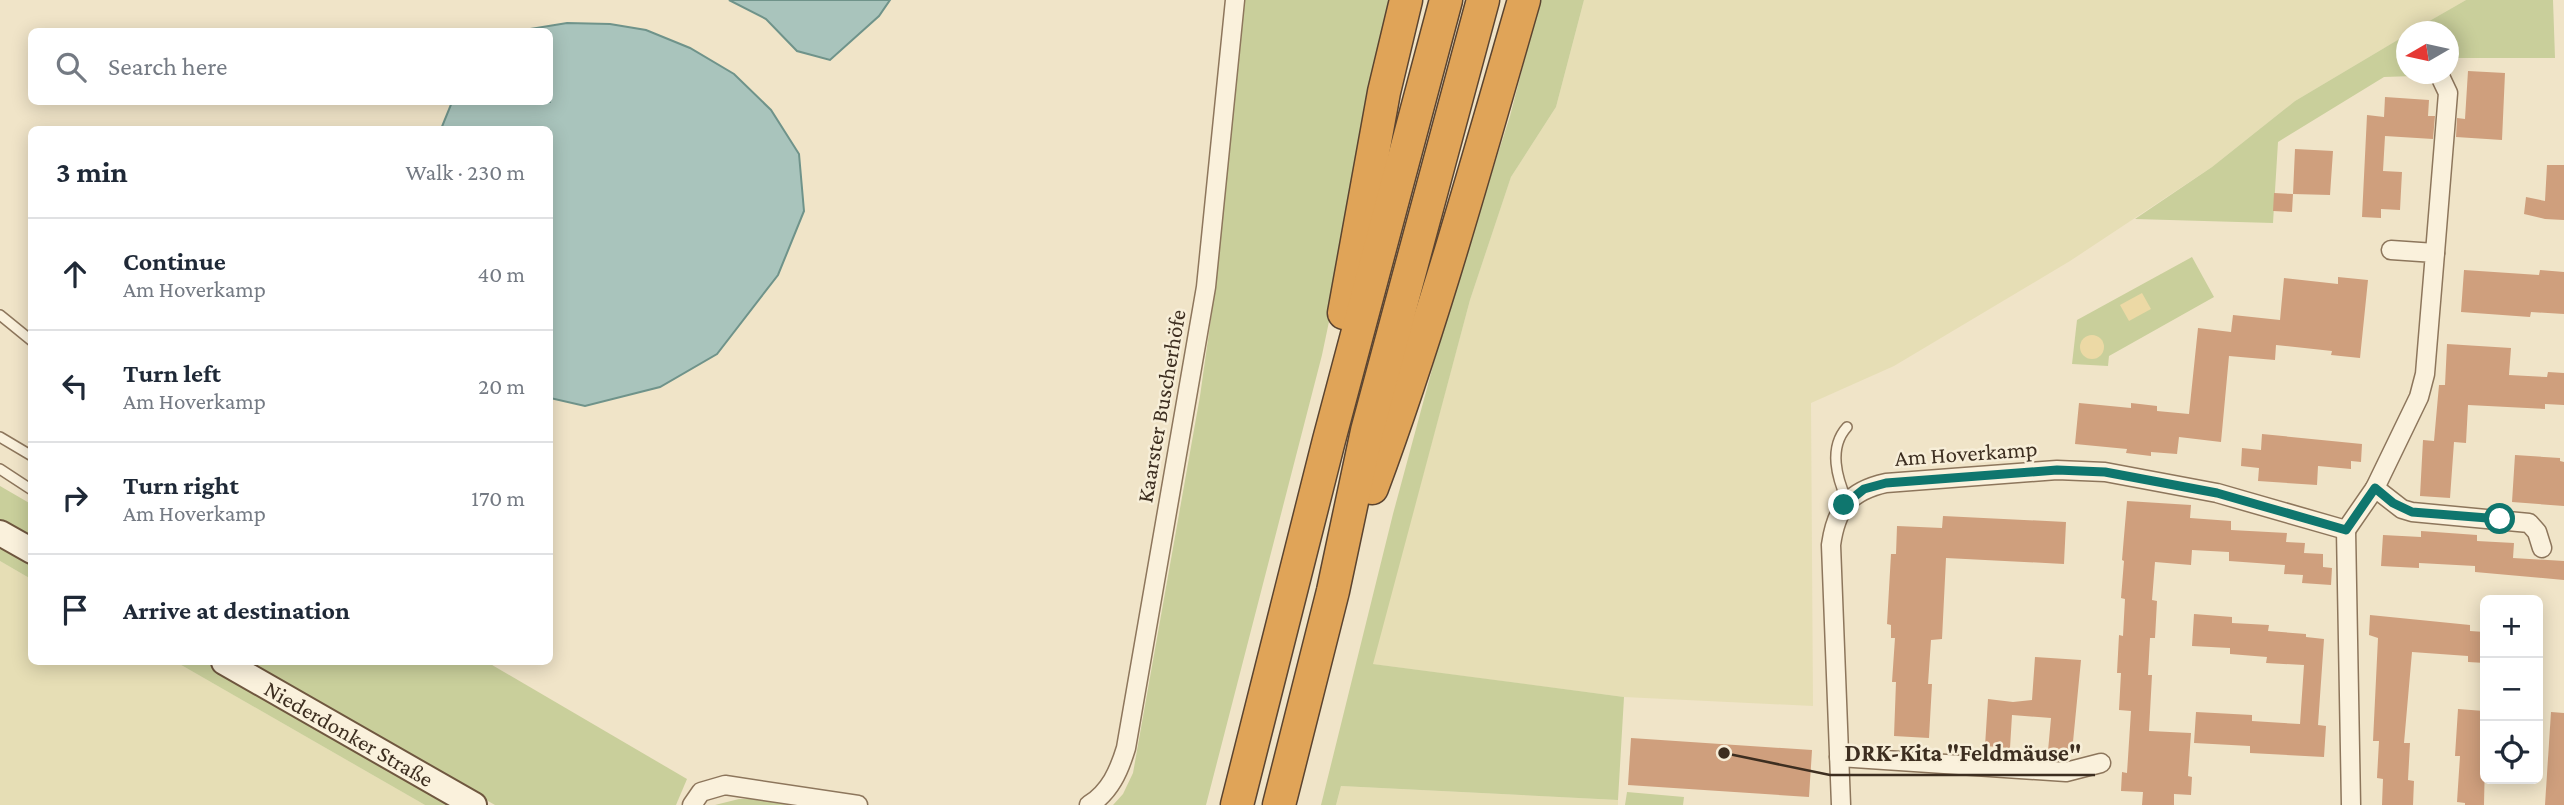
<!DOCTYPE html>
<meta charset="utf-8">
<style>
body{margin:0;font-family:"Crimson Pro",serif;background:#f6f6f7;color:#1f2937}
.controls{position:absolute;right:21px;bottom:21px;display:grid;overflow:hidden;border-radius:10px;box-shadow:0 4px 18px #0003}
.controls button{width:63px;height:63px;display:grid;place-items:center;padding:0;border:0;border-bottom:2px solid #e0e1e3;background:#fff;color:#1f2937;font:35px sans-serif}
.compass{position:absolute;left:2396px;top:21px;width:63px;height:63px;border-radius:50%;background:#fff;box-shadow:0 4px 18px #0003;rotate:261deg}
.stop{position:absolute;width:21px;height:21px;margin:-16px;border:5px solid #0f766e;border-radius:50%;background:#fff}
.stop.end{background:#0f766e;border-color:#fff;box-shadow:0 2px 7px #0008}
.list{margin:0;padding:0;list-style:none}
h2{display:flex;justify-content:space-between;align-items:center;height:91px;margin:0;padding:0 28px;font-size:30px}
h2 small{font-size:23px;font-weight:400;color:#747a83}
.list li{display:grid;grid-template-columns:46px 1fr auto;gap:21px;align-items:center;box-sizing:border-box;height:112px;padding:0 28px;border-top:2px solid #e0e1e3}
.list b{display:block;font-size:26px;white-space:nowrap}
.list p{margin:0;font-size:23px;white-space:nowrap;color:#747a83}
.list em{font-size:23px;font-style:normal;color:#747a83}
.icon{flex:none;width:38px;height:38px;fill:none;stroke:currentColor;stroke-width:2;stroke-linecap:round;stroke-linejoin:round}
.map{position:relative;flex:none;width:2564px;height:805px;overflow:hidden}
.search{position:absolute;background:#fff;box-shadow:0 4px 18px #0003;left:28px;top:28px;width:525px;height:77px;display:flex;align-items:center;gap:18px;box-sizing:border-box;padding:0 24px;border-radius:10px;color:#747a83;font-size:26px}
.panel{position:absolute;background:#fff;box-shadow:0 4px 18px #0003;left:28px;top:126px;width:525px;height:539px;border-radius:10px}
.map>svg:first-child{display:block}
.farmland{fill:#e6deb5}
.green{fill:#c9cf9b}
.sand{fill:#ecd9a5}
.water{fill:#a9c4bc;stroke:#6f938a;stroke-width:2}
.building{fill:#cf9f7d}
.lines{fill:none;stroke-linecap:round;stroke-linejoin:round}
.lane-casing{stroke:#8d765c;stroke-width:12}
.street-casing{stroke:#8d765c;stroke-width:21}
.secondary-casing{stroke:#6f573f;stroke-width:28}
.highway-casing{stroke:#5b4430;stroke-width:35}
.lane{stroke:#faf1dc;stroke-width:9}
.street{stroke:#faf1dc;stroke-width:18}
.secondary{stroke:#faf1dc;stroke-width:24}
.highway{stroke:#e0a458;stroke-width:32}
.route{stroke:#0f766e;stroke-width:9}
.labels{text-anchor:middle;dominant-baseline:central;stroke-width:5;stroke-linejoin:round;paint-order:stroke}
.street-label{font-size:23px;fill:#3d2e20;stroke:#f7eed8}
.leader{fill:none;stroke:#3d2e20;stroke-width:2.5}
.callout-dot{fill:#3d2e20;stroke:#f7eed8;stroke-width:2.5}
.callout-label{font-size:24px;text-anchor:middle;font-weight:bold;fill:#3d2e20;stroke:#f7eed8;stroke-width:5;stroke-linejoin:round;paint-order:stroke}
</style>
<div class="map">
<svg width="2564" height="805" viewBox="0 0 2564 805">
<rect width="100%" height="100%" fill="#f0e4c8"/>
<g class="farmland">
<polygon points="1584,0 2466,0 2412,31 2406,32 2406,35 2295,101 2212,167 2070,261 1894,366 1811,403 1813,706 1624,697 1372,664 1470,300 1511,177 1556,107"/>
<polygon points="0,561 31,579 32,662 176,662 425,805 0,805"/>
<polygon points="1341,786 1618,800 1618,805 1336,805"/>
</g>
<g class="green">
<polygon points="1243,0 1389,0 1370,85 1348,231 1322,355 1206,805 1113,805 1123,794 1133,773 1200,396 1215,290"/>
<polygon points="1540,0 1584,0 1556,107 1511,177 1470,300 1373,664 1624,697 1618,800 1341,786 1336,805 1321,805 1393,514 1450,303 1510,116"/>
<polygon points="2466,0 2553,0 2555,58 2454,58 2449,50 2448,32 2412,31"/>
<polygon points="2406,35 2406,74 2414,74 2414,76 2384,77 2278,142 2273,223 2135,219 2212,167 2295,101"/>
<polygon points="2192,257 2214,297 2109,356 2108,366 2072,364 2077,320"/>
<polygon points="0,486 31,504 31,536 0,520"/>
<polygon points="0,544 31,562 31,579 0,561"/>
<polygon points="176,662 205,662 456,805 425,805"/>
<polygon points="244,662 487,662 687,779 676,805 495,805"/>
<polygon points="1627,792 1684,797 1683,805 1625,805"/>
<polygon points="739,799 758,799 799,805 715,805"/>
</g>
<g class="sand">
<polygon points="2142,293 2151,309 2129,321 2120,305"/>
<circle cx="2092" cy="347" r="12"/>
</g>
<g class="water">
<polygon points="729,0 890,0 879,16 830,60 797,51 766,19"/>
<polygon points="567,23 610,24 646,30 690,48 734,74 771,110 799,154 804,211 778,275 717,354 660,387 585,406 550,398 550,130 441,129 452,102 550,102 550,32 518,31"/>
</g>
<g class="building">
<polygon points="2468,71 2505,73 2502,140 2456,137 2457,118 2465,119"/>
<polygon points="2385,97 2429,100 2428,116 2435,116 2433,139 2385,136 2383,171 2402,172 2400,210 2381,209 2381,218 2362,217 2367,115 2384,117"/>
<polygon points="2295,149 2333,151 2330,195 2293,194 2292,212 2273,211 2274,193 2293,194"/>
<polygon points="2547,165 2564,165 2564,220 2545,219 2524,214 2526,197 2545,201"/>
<polygon points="2464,270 2539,275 2540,270 2564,272 2564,314 2531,312 2530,317 2461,312"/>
<polygon points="2338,277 2368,280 2360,358 2331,355 2332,351 2276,345 2275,360 2229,356 2221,442 2179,437 2177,454 2151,452 2151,456 2126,453 2127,449 2075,444 2079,403 2131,408 2131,403 2157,406 2157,411 2189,414 2198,328 2231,332 2233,315 2280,320 2284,278 2338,284"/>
<polygon points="2447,344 2511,348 2509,375 2547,377 2548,372 2564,373 2564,405 2545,404 2545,409 2468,405 2466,443 2454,442 2450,498 2420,496 2423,440 2434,441 2439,385 2445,385"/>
<polygon points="2262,434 2362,444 2361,462 2351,461 2351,469 2318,466 2317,485 2258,481 2259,468 2241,466 2242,448 2261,450"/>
<polygon points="2515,455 2560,458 2560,461 2564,462 2564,506 2512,502"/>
<polygon points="2127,501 2191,505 2190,518 2231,521 2231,530 2287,533 2286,542 2305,543 2304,553 2323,554 2323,567 2332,568 2331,585 2302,583 2303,575 2284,574 2285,565 2229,561 2229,552 2192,550 2191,565 2155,562 2152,600 2157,601 2155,638 2150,638 2149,656 2148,675 2152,675 2149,731 2191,733 2188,776 2192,777 2191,795 2174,794 2174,805 2142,805 2143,792 2121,791 2122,772 2127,773 2131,711 2119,710 2121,673 2117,673 2119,635 2123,636 2124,617 2125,599 2121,598 2124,561 2122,560"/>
<polygon points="1943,516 2066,522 2064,564 1946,558 1942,639 1931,640 1928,684 1932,684 1929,738 1894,736 1896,682 1892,682 1895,638 1891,638 1891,625 1887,624 1891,554 1896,554 1897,526 1942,528"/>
<polygon points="2421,531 2477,535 2477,541 2514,543 2513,558 2564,561 2564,580 2475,572 2475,566 2419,563 2419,568 2381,566 2383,535 2421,537"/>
<polygon points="2194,614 2232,617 2232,623 2269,625 2268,631 2306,634 2306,637 2324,639 2318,725 2326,726 2324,757 2250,753 2250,746 2194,743 2196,712 2252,715 2252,721 2300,724 2304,665 2266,663 2267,657 2230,654 2230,648 2192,646"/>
<polygon points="2370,615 2470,625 2470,631 2485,632 2485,663 2468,662 2468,656 2412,652 2404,743 2410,743 2408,780 2414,781 2413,805 2382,805 2383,779 2377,778 2379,741 2373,741 2378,638 2369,635"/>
<polygon points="2035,657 2081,660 2072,752 2048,751 2051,718 2012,715 2010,748 1985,746 1988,699 2013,702 2032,700"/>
<polygon points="2458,709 2484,711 2481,758 2485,758 2484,805 2465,805 2465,803 2457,802 2460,756 2455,756"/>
<polygon points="2551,712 2564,713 2564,805 2545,805"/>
<polygon points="1631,738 1812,750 1809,797 1628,785"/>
</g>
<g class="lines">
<g class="lane-casing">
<g id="lane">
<polyline points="0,315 32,341"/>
<path d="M1847,427C1828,448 1837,478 1847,501"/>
<polyline points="0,437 32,456"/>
<polyline points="0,469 32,490"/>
</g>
</g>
<g class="street-casing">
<g id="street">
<polyline points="2435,253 2448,93 2439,74"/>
<polyline points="2375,488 2419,397 2425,374 2435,253 2391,250"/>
<polyline points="2346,530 2375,488 2402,509 2412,512 2529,523 2537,532 2542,548"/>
<polyline points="1839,757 2066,772 2101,763"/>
<polyline points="692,805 701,792 725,785 858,805"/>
<path d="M1089,805C1110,792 1119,771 1126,748L1206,287L1235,0"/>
<path d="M1841,805L1831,545C1836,509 1849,491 1886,483L2057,470L2105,472L2217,493L2346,530L2351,805"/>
</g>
</g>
<g class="secondary-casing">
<g id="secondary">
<polyline points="0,533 32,551"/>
<path id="s1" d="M224,662L474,805"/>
</g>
</g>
<g class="highway-casing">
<g id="highway">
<polyline points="1344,313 1384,92 1406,0"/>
<path d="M1372,488C1431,329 1477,163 1524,0"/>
<polyline points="1237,805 1329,440 1446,0"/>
<polyline points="1279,805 1333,591 1367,431 1483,0"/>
</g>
</g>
<use href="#lane" class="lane"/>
<use href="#street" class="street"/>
<use href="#secondary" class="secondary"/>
<use href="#highway" class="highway"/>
</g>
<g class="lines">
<polyline class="route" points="1844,505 1864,489 1886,483 2057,470 2105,472 2217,493 2346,530 2375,488 2393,503 2412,512 2500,519"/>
</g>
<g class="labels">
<g class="street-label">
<text transform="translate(1161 406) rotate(-80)">Kaarster Buscherhöfe</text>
<text transform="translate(1966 453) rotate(-4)">Am Hoverkamp</text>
<text stroke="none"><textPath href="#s1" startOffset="144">Niederdonker Straße</textPath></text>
</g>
</g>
<path class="leader" d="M1724 753L1830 775H2095"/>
<circle class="callout-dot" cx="1724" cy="753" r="7"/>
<g class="callout-label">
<text x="1963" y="761">DRK-Kita "Feldmäuse"</text>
</g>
</svg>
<div class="controls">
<button>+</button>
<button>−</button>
<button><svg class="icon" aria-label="locate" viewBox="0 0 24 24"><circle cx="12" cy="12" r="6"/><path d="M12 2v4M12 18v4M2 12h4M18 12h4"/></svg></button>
</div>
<svg class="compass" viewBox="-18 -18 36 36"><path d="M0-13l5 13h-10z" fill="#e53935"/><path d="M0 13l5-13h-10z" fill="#747a83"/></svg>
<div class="stop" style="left:2500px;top:519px"></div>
<div class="stop end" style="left:1844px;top:505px"></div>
<div class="search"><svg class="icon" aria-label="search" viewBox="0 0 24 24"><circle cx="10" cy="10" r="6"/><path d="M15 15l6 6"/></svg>Search here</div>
<section class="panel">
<h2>3 min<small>Walk · 230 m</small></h2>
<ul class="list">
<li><svg class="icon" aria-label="ahead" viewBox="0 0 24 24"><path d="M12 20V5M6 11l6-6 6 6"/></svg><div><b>Continue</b><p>Am Hoverkamp</p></div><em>40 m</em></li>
<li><svg class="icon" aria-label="left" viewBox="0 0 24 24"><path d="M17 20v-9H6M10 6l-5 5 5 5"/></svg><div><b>Turn left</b><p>Am Hoverkamp</p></div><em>20 m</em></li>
<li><svg class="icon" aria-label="right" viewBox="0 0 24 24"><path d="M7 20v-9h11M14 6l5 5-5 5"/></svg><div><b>Turn right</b><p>Am Hoverkamp</p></div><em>170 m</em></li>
<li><svg class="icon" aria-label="arrive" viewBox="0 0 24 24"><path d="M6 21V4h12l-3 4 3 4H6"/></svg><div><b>Arrive at destination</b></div></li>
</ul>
</section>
</div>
